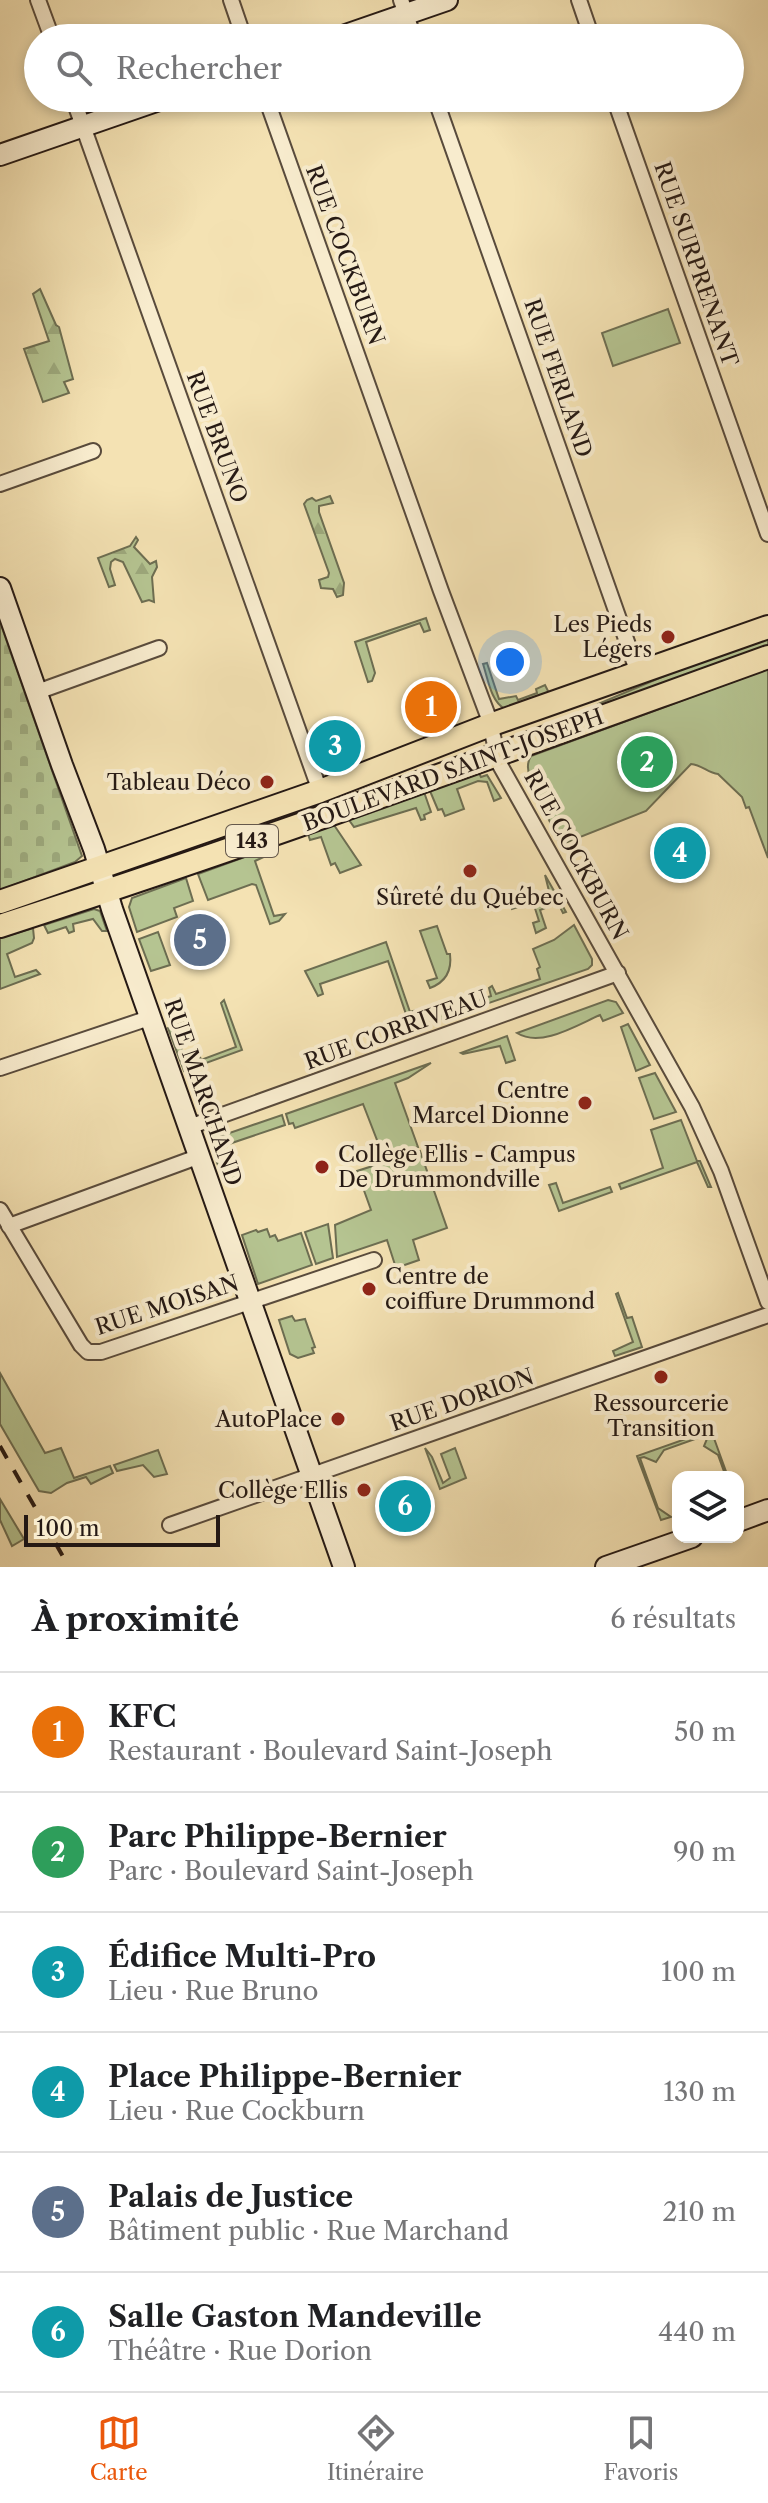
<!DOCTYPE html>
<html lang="fr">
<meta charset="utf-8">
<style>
body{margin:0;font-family:"Libre Caslon Text",serif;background:#f6f6f6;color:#202124}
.controls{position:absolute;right:24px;bottom:24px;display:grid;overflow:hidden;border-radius:16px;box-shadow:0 4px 12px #0003}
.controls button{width:72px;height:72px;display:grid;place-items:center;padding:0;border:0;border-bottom:2px solid #e0e0e0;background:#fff;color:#202124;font:40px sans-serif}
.scale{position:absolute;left:24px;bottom:20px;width:196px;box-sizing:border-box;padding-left:8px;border:4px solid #251914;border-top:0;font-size:22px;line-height:28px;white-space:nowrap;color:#251914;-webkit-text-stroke:6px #f8ecce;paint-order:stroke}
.you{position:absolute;left:510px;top:662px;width:28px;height:28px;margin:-20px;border:6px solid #fff;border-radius:50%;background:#1a73e8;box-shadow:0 0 0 12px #1a73e833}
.badge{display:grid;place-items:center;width:52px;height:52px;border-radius:50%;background:#ea580c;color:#fff;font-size:26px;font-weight:700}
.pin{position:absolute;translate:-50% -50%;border:4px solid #fff;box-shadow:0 2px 8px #0006}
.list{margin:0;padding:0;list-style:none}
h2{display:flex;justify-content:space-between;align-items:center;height:104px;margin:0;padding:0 32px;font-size:34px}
h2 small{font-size:26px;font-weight:400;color:#757577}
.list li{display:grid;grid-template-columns:52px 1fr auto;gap:24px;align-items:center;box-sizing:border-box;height:120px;padding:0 32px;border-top:2px solid #e0e0e0}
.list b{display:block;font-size:30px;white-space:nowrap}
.list p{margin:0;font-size:26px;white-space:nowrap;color:#757577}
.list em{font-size:26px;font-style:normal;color:#757577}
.icon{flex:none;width:44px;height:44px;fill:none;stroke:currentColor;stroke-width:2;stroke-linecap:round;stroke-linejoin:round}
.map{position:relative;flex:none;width:768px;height:1567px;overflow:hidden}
.search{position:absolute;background:#fff;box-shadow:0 4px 12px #0003;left:24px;right:24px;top:24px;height:88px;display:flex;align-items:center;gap:20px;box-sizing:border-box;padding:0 28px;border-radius:44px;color:#757577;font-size:30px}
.sheet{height:824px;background:#fff}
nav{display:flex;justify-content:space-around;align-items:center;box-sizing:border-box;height:112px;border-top:2px solid #e0e0e0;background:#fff;font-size:22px;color:#757577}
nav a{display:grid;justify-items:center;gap:4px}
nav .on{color:#ea580c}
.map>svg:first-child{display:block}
.green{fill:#b5c491;stroke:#6d6e52;stroke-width:2}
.forest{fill:url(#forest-firs);stroke:#6d6e52;stroke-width:2}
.cemetery{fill:url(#cemetery-stones);stroke:#6d6e52;stroke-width:2}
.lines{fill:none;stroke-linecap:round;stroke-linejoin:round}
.street-casing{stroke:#594b3c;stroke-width:18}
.secondary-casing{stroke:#251914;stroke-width:24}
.primary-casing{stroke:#251914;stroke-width:26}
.street{stroke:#f8ecce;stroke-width:14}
.secondary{stroke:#f8ecce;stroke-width:20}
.primary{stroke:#f4e2b3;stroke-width:22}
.rail{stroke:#251914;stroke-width:4;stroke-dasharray:14 14;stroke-linecap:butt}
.poi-dot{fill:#8f2418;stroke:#f8ecce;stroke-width:3}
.labels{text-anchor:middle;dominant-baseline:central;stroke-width:8;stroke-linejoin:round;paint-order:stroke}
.shield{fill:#f8ecce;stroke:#64584c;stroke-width:2}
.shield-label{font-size:20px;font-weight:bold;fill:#251914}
.street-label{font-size:22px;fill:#251914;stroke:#f8ecce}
.poi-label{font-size:22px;fill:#251914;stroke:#f8ecce;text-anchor:end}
</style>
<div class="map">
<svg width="768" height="1567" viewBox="0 0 768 1567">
<defs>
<pattern id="forest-firs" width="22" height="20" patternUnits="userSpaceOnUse" patternTransform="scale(2)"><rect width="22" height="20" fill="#b5c491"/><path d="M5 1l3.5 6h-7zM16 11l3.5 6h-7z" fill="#9ca87c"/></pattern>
<pattern id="cemetery-stones" width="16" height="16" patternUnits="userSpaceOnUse" patternTransform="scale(2)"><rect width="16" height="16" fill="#b5c491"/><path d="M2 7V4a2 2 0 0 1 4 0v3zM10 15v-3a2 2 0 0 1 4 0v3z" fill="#9ca87c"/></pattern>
</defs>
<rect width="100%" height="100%" fill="#f4e2b3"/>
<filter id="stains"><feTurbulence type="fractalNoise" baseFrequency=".0025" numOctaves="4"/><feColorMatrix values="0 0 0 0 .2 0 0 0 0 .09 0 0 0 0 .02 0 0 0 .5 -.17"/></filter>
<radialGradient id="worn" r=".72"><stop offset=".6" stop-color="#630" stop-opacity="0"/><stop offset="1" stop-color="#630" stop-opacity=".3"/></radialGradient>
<g class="green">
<polygon points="668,309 680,343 613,366 602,333"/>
<polygon points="426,618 430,630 424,632 420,623 366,642 375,673 372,681 368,682 355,642"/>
<polygon points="768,637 768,646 599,707 598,704 683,668"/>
<path d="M487,663L499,699L516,696L518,700L537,693L536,689L545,685L549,693L505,709C491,702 488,679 483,664Z"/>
<path d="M768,669V858L749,807L746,808L742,797L718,774C708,773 702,765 691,764L646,811L560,845L546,813L550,811C541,796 520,773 531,756Z"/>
<polygon points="476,773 479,773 481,777 487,775 501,798 494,801 487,782 478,781 457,789 464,809 445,816 442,809 438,810 430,791"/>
<polygon points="424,792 431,812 424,815 425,819 421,820 416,808 354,827 349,820"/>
<polygon points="334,825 361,865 340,873 335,863 331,865 321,837 310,840 308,834"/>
<polygon points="264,850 266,856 255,861 274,916 285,914 279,921 270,924 256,885 252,884 208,900 198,874"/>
<polygon points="545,875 566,912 563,913 558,903 540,910 546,928 536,933 533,923 539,921 533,902 512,909 509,900 513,899 515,904 549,891"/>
<polygon points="186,878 193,901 174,908 177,917 137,932 129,907 132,898"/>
<polygon points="94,909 100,911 107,931 102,931 93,919 73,924 74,931 69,933 66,927 48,933 44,925"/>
<polygon points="574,925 592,959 592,965 588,969 439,1020 435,1004 442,1002 448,1010 491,996 489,988 492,986 496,994 540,979 537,969 540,967 533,949 554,940"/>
<path d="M437,926L447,954H450C452,970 446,982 430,988L427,981L437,978L420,931Z"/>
<polygon points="33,928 34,938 32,943 7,954 15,977 36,970 40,974 0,989 0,938"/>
<polygon points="158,932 170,965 151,971 139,939"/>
<polygon points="386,942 410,1012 420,1009 427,1025 387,1038 388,1034 410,1026 388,961 320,984 323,994 318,996 305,971"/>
<polygon points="224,1000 242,1050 184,1071 168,1028 185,1022 186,1024 174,1028 184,1055 198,1050 201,1060 236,1047 221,1003"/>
<path d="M608,1000L616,1002L623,1013L603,1021L600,1015C577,1025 541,1048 517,1033Z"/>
<polygon points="628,1024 650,1065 636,1071 621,1027"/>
<polygon points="507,1036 515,1060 506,1063 500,1046 463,1054 461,1053"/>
<polygon points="431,1063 408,1078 395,1083 418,1147 384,1158 363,1104 295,1128 293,1123 289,1124 286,1114"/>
<polygon points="655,1073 676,1112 654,1119 639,1078"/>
<polygon points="282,1115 285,1125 223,1146 227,1162 232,1161 237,1177 224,1182 209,1140"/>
<polygon points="681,1120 697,1161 700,1161 711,1187 708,1187 697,1162 621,1189 619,1184 663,1168 651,1130"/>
<polygon points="420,1151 447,1228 413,1240 419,1260 396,1268 387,1240 337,1257 335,1225 371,1210 357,1171"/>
<polygon points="556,1183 563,1203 610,1187 612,1192 559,1211 549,1185"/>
<polygon points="328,1224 333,1258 316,1264 305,1232"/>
<polygon points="267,1229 270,1237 275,1235 278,1241 301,1233 312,1265 258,1284 242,1235 256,1230 258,1232"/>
<polygon points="618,1293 627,1318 632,1317 642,1347 615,1356 613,1351 633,1342 616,1294"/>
<polygon points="292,1316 295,1321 305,1319 315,1347 312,1348 314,1353 298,1358 290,1354 279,1320"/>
<polygon points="0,1373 45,1453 61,1448 74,1478 110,1466 113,1473 91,1484 86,1477 67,1483 51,1493 39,1491 0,1424"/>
<polygon points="711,1430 728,1477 726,1477 718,1455 704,1446 709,1434 664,1450 656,1462 644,1457 640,1458 658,1508 671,1517 661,1520 637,1456"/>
<polygon points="425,1448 432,1457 443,1483 450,1478 441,1454 455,1448 466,1478 440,1489"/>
<polygon points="158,1450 167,1474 154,1477 143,1465 117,1471 114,1465"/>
<polygon points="0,1499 24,1539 12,1546 0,1520"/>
</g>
<g class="forest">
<polygon points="40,289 56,325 59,327 73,379 64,382 69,393 43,402 24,349 49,341 33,294"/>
<polygon points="330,496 333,503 319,506 319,512 344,583 343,595 337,597 333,589 321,588 319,580 328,577 329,573 304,504 307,500 312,498 316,501"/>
<polygon points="136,537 138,540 134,547 150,564 156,561 157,567 152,577 154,602 149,600 142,602 123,562 115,559 111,562 110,569 115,585 109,587 98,558 130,546"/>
</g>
<polygon class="cemetery" points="0,622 82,856 75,862 0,890"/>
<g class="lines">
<g class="street-casing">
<g id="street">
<polyline points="38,0 52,38"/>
<polyline points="231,0 244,38"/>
<polyline points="401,0 414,38"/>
<polyline points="579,0 592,38"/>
<polyline points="73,98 320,791"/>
<polyline points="266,98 441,591 488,716 500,765 692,1107 721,1171 768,1302"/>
<polyline points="435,98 638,673"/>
<polyline points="614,98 768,534"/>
<polyline points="0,484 93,451"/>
<polyline points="37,692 159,648"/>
<polyline points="0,1068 152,1017"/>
<polyline points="189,1127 618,973"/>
<polyline points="0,1210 81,1345 88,1352 101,1352 374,1260"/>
<polyline points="9,1226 200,1156"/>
<polyline points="170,1525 768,1315"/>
</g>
</g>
<g class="secondary-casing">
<g id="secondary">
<polyline points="337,38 447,0"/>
<polyline points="0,155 165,98"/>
<polyline points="0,588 62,765 94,849 112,909 344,1567"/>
<polyline points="738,1521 768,1510"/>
<polyline points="606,1567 692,1537"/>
</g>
</g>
<g class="primary-casing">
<g id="primary">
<polyline points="0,902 320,791 490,725 768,627"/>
<path d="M0,926C258,843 513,749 768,657"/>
</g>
</g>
<use href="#street" class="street"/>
<use href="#secondary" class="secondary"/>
<use href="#primary" class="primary"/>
<polyline class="rail" points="0,1446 69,1567"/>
</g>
<g class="poi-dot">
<circle cx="668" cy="637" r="8"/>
<circle cx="267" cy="782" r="8"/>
<circle cx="470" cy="871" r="8"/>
<circle cx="585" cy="1103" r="8"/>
<circle cx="322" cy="1167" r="8"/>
<circle cx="369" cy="1289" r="8"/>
<circle cx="661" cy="1377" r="8"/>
<circle cx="338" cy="1419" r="8"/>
<circle cx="364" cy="1490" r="8"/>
</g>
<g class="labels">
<rect class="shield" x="226" y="825" width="52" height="32" rx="6"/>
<g class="shield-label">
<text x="252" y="841">143</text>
</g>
<g class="street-label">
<text transform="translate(345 255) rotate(70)">RUE COCKBURN</text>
<text transform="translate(696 264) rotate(71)">RUE SURPRENANT</text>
<text transform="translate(558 378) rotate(71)">RUE FERLAND</text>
<text transform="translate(217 437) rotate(70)">RUE BRUNO</text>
<text transform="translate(453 770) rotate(-20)">BOULEVARD SAINT-JOSEPH</text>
<text transform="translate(576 855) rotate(61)">RUE COCKBURN</text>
<text transform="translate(396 1030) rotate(-20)">RUE CORRIVEAU</text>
<text transform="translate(203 1092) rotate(71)">RUE MARCHAND</text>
<text transform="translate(167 1305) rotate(-18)">RUE MOISAN</text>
<text transform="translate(462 1400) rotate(-19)">RUE DORION</text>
</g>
<g class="poi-label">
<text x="652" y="624">Les Pieds<tspan x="652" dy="25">Légers</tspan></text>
<text x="251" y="782">Tableau Déco</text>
<text x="470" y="897" text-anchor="middle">Sûreté du Québec</text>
<text x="569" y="1090">Centre<tspan x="569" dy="25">Marcel Dionne</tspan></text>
<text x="338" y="1154" text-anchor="start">Collège Ellis - Campus<tspan x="338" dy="25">De Drummondville</tspan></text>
<text x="385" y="1276" text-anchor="start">Centre de<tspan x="385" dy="25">coiffure Drummond</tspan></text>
<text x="661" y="1403" text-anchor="middle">Ressourcerie<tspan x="661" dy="25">Transition</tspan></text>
<text x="322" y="1419">AutoPlace</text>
<text x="348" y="1490">Collège Ellis</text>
</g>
</g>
<rect width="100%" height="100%" filter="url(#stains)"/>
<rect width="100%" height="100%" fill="url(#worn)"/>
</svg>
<div class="controls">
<button><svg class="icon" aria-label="layers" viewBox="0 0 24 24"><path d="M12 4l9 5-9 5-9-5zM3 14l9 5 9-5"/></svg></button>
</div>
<div class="scale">100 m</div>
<div class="you"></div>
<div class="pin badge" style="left:431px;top:707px;background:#e8710a">1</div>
<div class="pin badge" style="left:647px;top:762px;background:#2e9e5b">2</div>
<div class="pin badge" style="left:335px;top:746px;background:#0f9aa8">3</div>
<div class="pin badge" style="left:680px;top:853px;background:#0f9aa8">4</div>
<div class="pin badge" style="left:200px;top:940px;background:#5c6f8a">5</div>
<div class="pin badge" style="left:405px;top:1506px;background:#0f9aa8">6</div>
<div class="search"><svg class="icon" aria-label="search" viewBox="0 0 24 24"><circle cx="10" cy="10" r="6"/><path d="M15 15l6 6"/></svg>Rechercher</div>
</div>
<section class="sheet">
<h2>À proximité<small>6 résultats</small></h2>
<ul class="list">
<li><span class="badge" style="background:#e8710a">1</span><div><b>KFC</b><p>Restaurant · Boulevard Saint-Joseph</p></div><em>50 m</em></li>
<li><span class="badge" style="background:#2e9e5b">2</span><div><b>Parc Philippe-Bernier</b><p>Parc · Boulevard Saint-Joseph</p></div><em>90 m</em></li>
<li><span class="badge" style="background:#0f9aa8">3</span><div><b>Édifice Multi-Pro</b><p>Lieu · Rue Bruno</p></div><em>100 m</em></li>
<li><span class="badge" style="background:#0f9aa8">4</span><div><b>Place Philippe-Bernier</b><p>Lieu · Rue Cockburn</p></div><em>130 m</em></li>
<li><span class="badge" style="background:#5c6f8a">5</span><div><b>Palais de Justice</b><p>Bâtiment public · Rue Marchand</p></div><em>210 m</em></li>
<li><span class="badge" style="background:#0f9aa8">6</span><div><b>Salle Gaston Mandeville</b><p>Théâtre · Rue Dorion</p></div><em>440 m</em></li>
</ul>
</section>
<nav>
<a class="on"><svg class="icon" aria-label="map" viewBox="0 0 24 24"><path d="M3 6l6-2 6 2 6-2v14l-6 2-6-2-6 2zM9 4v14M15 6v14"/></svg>Carte</a>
<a><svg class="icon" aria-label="directions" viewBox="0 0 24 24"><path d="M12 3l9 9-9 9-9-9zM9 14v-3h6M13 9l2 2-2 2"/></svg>Itinéraire</a>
<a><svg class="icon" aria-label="saved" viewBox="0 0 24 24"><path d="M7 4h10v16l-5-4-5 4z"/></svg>Favoris</a>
</nav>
